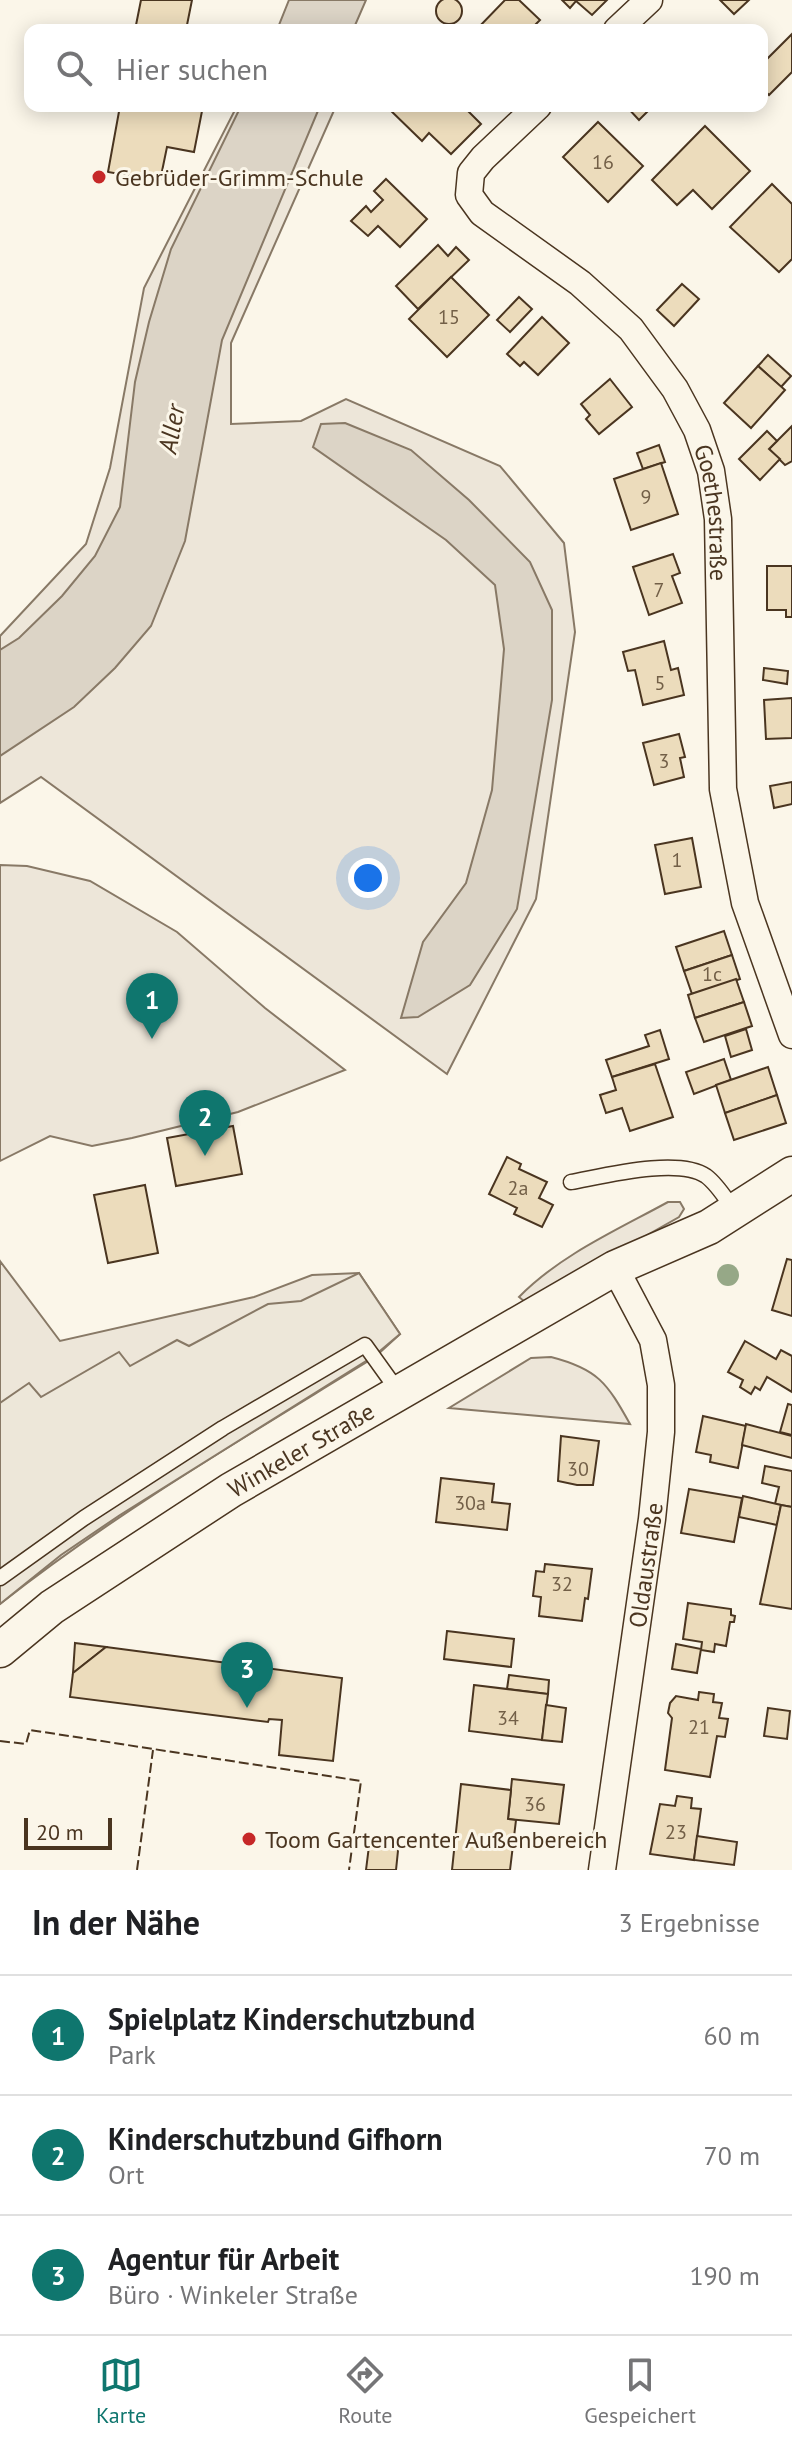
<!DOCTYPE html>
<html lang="de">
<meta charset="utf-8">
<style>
body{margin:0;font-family:"PT Sans",sans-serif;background:#f2f2f2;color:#202124}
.scale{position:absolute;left:24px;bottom:20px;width:88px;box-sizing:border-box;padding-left:8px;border:4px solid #4a3520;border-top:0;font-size:22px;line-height:28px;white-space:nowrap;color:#4a3520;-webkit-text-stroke:6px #fbf6e9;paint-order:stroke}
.you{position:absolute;left:368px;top:878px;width:28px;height:28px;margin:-20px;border:6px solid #fff;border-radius:50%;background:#1a73e8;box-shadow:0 0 0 12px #1a73e833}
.badge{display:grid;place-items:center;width:52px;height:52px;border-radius:50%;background:#0f766e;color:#fff;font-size:26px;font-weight:700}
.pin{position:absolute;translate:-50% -66px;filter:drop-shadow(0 2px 4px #0008)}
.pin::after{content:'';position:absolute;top:42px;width:28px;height:24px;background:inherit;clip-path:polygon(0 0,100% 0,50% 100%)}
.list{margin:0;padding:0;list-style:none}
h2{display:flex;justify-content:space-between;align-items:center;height:104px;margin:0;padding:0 32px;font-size:34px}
h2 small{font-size:26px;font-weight:400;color:#757577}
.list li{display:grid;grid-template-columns:52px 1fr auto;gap:24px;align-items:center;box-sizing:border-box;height:120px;padding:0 32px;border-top:2px solid #e0e0e0}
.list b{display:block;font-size:30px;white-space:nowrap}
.list p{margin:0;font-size:26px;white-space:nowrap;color:#757577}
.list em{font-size:26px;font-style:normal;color:#757577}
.icon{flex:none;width:44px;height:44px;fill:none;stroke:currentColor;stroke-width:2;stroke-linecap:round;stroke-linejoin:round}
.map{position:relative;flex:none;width:792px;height:1870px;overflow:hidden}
.search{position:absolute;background:#fff;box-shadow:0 4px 20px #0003;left:24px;right:24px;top:24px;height:88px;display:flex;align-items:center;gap:20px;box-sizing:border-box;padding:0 28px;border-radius:16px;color:#757577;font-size:30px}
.sheet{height:464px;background:#fff}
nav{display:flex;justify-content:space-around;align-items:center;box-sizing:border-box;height:112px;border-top:2px solid #e0e0e0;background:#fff;font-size:22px;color:#757577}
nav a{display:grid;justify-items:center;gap:4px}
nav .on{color:#0f766e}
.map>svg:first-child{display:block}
.green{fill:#ede6d9;stroke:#887966;stroke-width:2}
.parking{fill:#ede7d9;stroke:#887966;stroke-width:2}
.water{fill:#dcd4c6;stroke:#887966;stroke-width:2}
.building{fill:#ecdcbc;stroke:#4a3520;stroke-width:2}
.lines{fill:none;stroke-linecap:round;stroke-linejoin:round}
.service-casing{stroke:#4a3520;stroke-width:17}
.minor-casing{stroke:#4a3520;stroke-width:29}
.tertiary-casing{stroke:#4a3520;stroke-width:37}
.service{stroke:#fbf6e9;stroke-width:14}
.minor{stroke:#fbf6e9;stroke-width:26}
.tertiary{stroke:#fbf6e9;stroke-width:34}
.fence{stroke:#4a3520;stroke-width:2;stroke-dasharray:10 4;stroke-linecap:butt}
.tree{fill:#96a887}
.poi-dot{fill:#c62828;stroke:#fbf6e9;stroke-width:3}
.labels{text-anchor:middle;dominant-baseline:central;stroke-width:6;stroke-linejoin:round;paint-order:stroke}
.number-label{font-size:20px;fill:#725f47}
.poi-label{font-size:24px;fill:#4a3520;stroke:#fbf6e9;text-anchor:start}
.street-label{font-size:24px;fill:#4a3520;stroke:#fbf6e9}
.water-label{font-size:26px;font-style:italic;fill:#4a3520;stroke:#fbf6e9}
</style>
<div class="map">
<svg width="792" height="1870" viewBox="0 0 792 1870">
<rect width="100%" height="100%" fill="#fbf6e9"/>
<g class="green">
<polygon points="237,106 336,106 231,343 231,424 301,421 346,399 500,466 564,543 575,632 536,899 447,1074 41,777 0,803 0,636 86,544 110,468 144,288"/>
<polygon points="0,865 27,866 90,881 177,932 265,1008 345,1070 238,1112 132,1138 92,1146 50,1136 0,1161"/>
<path d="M668,1202H680L684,1209L679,1217L535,1299L525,1302L519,1297C560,1255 617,1230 668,1202Z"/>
<path d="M0,1261L60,1341L254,1297L312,1275L359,1273L400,1334L375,1357C247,1436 118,1511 0,1604Z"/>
<path d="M551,1357C598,1369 607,1383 630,1424L449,1408L531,1358Z"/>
</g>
<polygon class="parking" points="359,1273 400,1334 374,1356 120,1515 61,1555 0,1604 0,1403 29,1383 41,1397 119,1352 130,1366 177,1340 189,1346 268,1304 301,1301"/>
<g class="water">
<polygon points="289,0 366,0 353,30 277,30"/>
<polygon points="241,106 320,106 222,340 185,541 151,626 115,668 74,707 0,756 0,650 19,638 62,596 95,556 120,507 135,382 149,322 171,249"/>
<polygon points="345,423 411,450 469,500 530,562 552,610 552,700 517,909 470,985 418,1017 401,1018 423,942 466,883 492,790 504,649 495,585 446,540 313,447 321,424"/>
</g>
<g class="building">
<circle cx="449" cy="11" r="13"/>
<polygon points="141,0 192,0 186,30 135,30"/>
<polygon points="505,0 519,0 540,20 530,30 476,30"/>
<polygon points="562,0 607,0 592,15 576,1 570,8"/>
<polygon points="720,0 749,0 734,14"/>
<polygon points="792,34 792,72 769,95 762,88 762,64"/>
<polygon points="120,106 203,106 194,152 167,147 160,181 108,172"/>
<polygon points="386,106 463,106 481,124 451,154 429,133 422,141"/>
<polygon points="626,106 653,106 639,120"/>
<polygon points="598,122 643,166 608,202 563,157"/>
<polygon points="705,126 750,171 712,209 693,190 677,205 652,180"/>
<polygon points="386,179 427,219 400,247 378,226 368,236 351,221 366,206 371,212 383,200 374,191"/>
<polygon points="772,184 792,204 792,259 779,272 730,227"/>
<polygon points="438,245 448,256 456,247 469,260 418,309 396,286"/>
<polygon points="451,277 489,315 447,357 409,319"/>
<polygon points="682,284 699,299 674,326 657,310"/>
<polygon points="519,297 532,309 510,332 497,320"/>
<polygon points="542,317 569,343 538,375 524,362 520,366 507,354"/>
<polygon points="768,355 791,376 781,387 758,366"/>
<polygon points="758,366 785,390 751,428 724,403"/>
<polygon points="610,379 632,407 599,434 586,419 590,415 581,404"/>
<polygon points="792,426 792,461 785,465 769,449"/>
<polygon points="767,431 777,441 769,449 780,459 760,480 739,459"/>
<polygon points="659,445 665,462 643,469 637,453"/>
<polygon points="661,463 678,514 631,530 614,479"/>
<polygon points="673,554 680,573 672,576 682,603 649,615 633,567"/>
<polygon points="767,566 792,566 792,617 786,617 786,610 767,610"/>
<polygon points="664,641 671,670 678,668 684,695 643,705 635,670 628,671 623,652"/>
<polygon points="764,668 788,671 787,684 763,680"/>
<polygon points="792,698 792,738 766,739 764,700"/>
<polygon points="679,734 685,757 680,758 684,777 654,785 643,743"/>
<polygon points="792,782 792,804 774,808 770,786"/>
<polygon points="692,838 701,887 665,894 655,845"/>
<polygon points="724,931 732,955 684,971 676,947"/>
<polygon points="732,955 740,979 692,994 684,971"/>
<polygon points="736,979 744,1002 695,1018 688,995"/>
<polygon points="744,1002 752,1026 704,1042 695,1018"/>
<polygon points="746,1029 752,1050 731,1057 725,1036"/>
<polygon points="660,1030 669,1059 612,1077 606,1060 649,1046 645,1035"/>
<polygon points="724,1059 731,1080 694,1094 686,1072"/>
<polygon points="655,1064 673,1117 630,1131 622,1108 606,1113 600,1095 616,1090 612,1077"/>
<polygon points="768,1067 777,1095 725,1113 716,1085"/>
<polygon points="777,1095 786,1123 734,1140 725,1113"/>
<polygon points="233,1126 242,1174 176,1186 167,1138"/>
<polygon points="507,1157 521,1164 519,1169 547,1182 539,1198 553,1205 542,1227 514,1214 517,1208 489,1194"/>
<polygon points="145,1185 158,1253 108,1263 94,1195"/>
<polygon points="787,1259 792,1260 792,1316 772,1310"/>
<polygon points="745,1341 776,1359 781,1350 792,1356 792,1392 767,1377 760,1390 755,1387 751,1394 740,1387 743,1380 728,1372"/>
<polygon points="788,1404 792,1405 792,1435 780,1432"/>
<polygon points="703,1416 746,1426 738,1468 710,1462 711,1455 696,1452"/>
<polygon points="746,1424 792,1436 792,1458 742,1445"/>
<polygon points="561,1436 599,1441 593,1485 577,1485 558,1481"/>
<polygon points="765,1466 792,1471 792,1507 775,1504 779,1487 762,1483"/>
<polygon points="441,1478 494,1484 492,1502 510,1504 507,1530 436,1522"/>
<polygon points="689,1489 742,1498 734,1542 681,1533"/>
<polygon points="743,1496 781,1505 777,1525 739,1517"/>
<polygon points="781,1505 792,1507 792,1609 760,1604"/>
<polygon points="545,1564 592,1569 588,1599 585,1598 582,1621 539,1616 541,1597 533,1596 536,1571 544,1572"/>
<polygon points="688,1603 731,1609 731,1615 735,1616 734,1622 730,1622 726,1646 715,1644 714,1652 701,1650 702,1642 683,1639"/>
<polygon points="447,1631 514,1639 511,1667 444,1659"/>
<polygon points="75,1643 106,1647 73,1673"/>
<polygon points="676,1644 701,1649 697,1673 672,1669"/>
<polygon points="106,1647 342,1678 333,1761 279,1755 282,1720 269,1719 268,1722 70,1697 73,1673"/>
<polygon points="509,1675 549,1680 548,1694 507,1689"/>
<polygon points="474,1685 548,1694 542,1740 469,1731"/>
<polygon points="699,1692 714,1694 713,1702 722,1703 719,1718 728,1719 725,1737 717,1736 710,1777 665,1770 672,1718 668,1713 670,1703 676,1696 698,1700"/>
<polygon points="546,1705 566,1708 562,1742 542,1740"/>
<polygon points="768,1708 790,1711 787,1739 764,1736"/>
<polygon points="512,1779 564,1785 559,1824 508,1819"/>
<polygon points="461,1784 511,1790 508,1819 516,1820 510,1870 452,1870"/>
<polygon points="677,1796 692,1798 691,1808 701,1809 694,1860 650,1854 660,1804 675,1806"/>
<polygon points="697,1836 737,1842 734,1865 694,1860"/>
<polygon points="370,1838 399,1841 396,1870 366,1870"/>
</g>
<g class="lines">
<g class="service-casing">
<g id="service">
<path d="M571,1182C604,1176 678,1157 706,1176C717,1184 726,1199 734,1210"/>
<polyline points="0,1578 84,1518 223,1428 365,1345 398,1391"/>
</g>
</g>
<g class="minor-casing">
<g id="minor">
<polyline points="617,30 649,0"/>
<path id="s1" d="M538,106L483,158L471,173L469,195L482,213L580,283L631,329L675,389L697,430L711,471L718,519L723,789L745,903L792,1035"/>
<path id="s2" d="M602,1870L652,1519L661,1432V1385L653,1340L615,1268"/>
</g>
</g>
<g class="tertiary-casing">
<g id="tertiary">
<path id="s3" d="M0,1650L52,1607L231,1490L615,1268L709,1227L792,1174"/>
</g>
</g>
<use href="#service" class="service"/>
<use href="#minor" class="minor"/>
<use href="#tertiary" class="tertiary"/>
<g class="fence">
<polyline points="0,1741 26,1744 30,1730 361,1781 349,1870"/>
<polyline points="137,1870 153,1750"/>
</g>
</g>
<circle class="tree" cx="728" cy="1275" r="11"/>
<g class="poi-dot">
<circle cx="99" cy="177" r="8"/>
<circle cx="249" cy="1839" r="8"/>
</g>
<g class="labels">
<g class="number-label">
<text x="603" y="162">16</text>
<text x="449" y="317">15</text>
<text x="646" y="497">9</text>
<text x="659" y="590">7</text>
<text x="660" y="683">5</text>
<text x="664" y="761">3</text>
<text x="677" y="860">1</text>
<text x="712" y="974">1c</text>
<text x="518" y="1188">2a</text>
<text x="578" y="1469">30</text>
<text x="470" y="1503">30a</text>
<text x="562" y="1584">32</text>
<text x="508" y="1718">34</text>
<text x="699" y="1727">21</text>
<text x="535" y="1804">36</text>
<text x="676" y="1832">23</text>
</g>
<g class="poi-label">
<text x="115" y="177">Gebrüder-Grimm-Schule</text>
<text x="265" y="1839">Toom Gartencenter Außenbereich</text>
</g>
<g class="street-label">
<text stroke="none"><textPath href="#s1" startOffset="534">Goethestraße</textPath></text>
<text stroke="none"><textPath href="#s3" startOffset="362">Winkeler Straße</textPath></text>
<text stroke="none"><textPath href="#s2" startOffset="308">Oldaustraße</textPath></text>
</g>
<g class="water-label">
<text transform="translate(171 429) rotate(-80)">Aller</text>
</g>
</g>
</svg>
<div class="scale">20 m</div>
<div class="you"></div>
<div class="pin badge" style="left:152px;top:1039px">1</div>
<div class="pin badge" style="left:205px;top:1156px">2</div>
<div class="pin badge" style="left:247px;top:1708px">3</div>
<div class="search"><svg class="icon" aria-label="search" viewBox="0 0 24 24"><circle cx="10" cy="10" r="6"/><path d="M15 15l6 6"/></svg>Hier suchen</div>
</div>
<section class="sheet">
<h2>In der Nähe<small>3 Ergebnisse</small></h2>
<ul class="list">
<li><span class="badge">1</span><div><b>Spielplatz Kinderschutzbund</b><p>Park</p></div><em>60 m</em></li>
<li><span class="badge">2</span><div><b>Kinderschutzbund Gifhorn</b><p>Ort</p></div><em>70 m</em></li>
<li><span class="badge">3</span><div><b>Agentur für Arbeit</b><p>Büro · Winkeler Straße</p></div><em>190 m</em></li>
</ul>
</section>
<nav>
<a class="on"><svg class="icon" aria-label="map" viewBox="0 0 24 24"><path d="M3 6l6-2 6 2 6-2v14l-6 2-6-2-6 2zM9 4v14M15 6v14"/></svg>Karte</a>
<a><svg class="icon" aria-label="directions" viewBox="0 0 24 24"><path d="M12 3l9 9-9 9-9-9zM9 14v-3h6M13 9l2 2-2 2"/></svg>Route</a>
<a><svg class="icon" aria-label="saved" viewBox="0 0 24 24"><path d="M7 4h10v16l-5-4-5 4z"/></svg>Gespeichert</a>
</nav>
